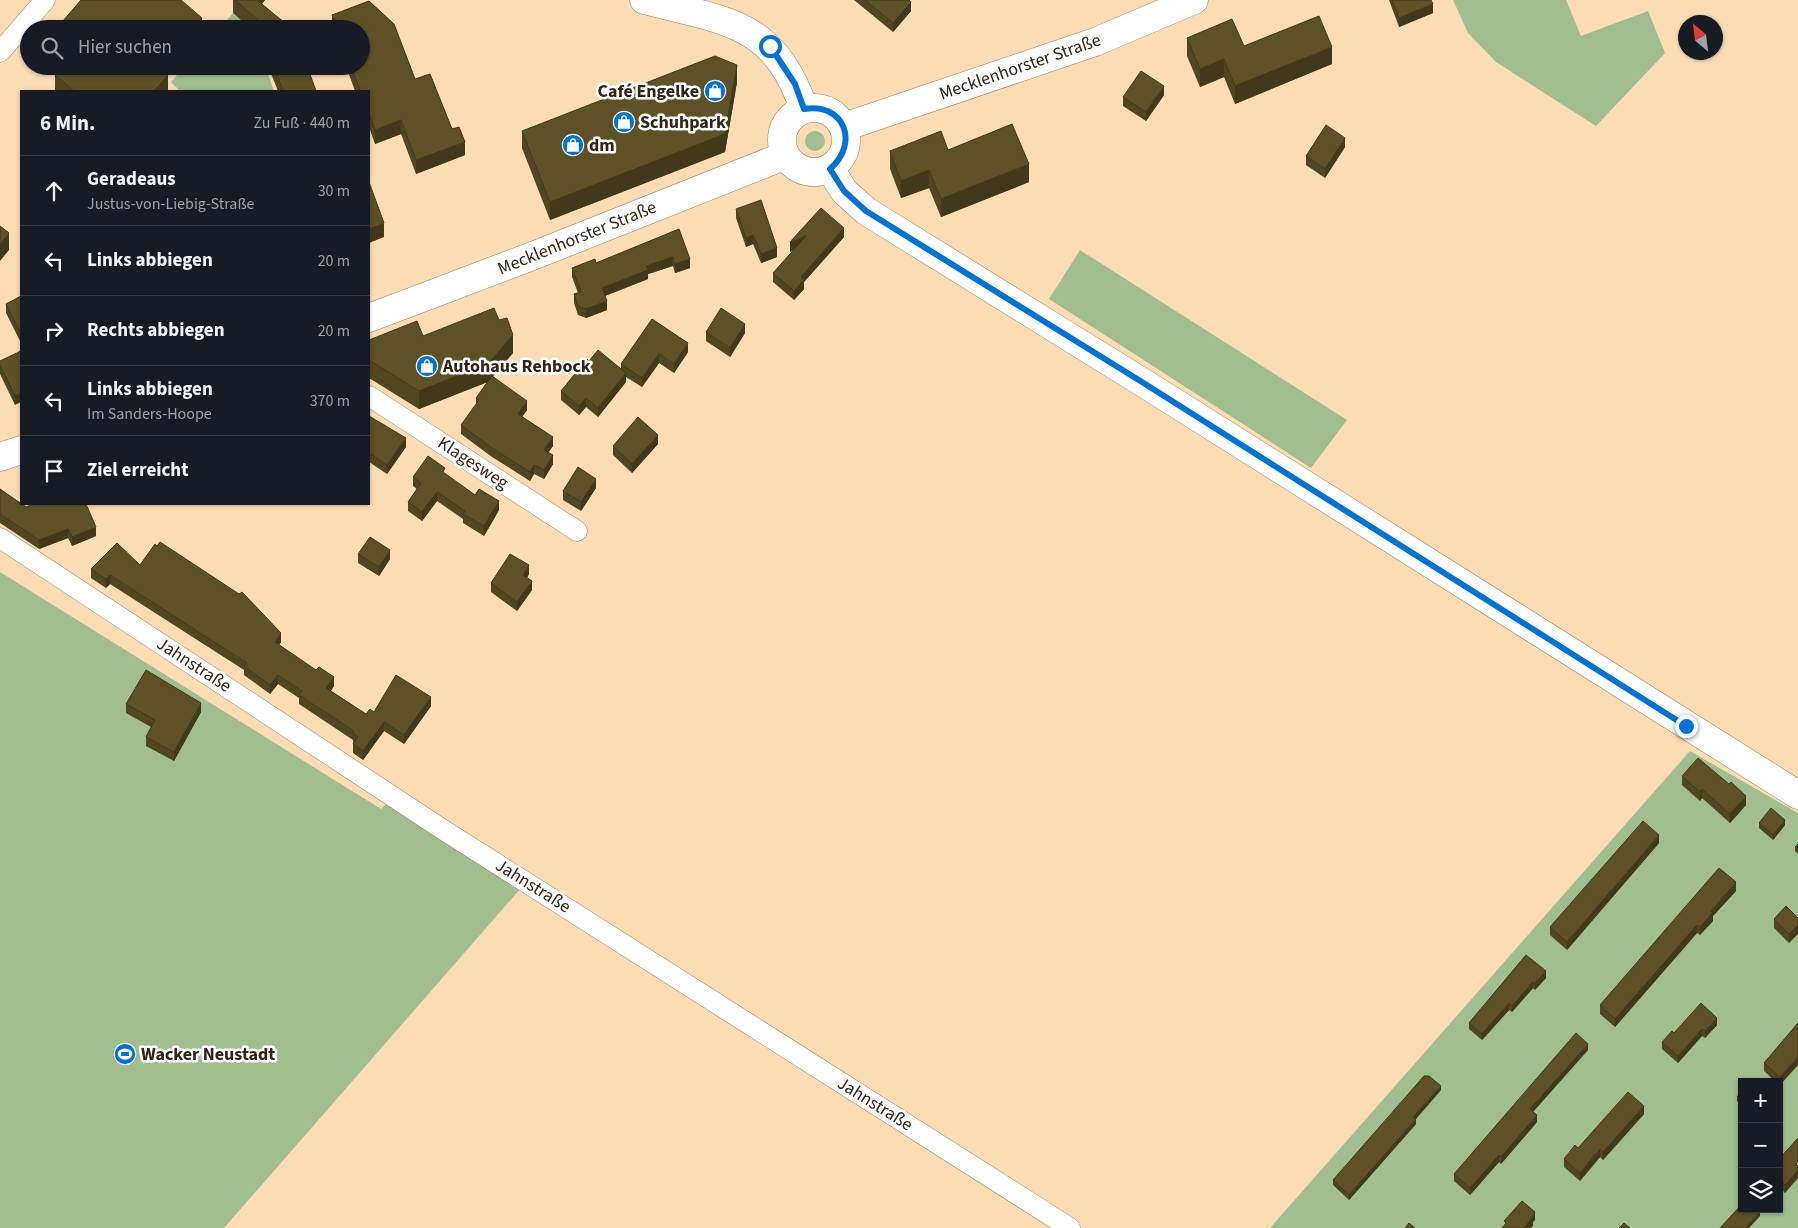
<!DOCTYPE html>
<html lang="de">
<meta charset="utf-8">
<style>
body{margin:0;font-family:"Source Sans 3",sans-serif;background:#242831;color:#f1f3f6}
.controls{position:absolute;right:15px;bottom:15px;display:grid;overflow:hidden;border-radius:0px;box-shadow:0 1px 4px #0004}
.controls button{width:45px;height:45px;display:grid;place-items:center;padding:0;border:0;border-bottom:1px solid #363941;background:#171b24;color:#f1f3f6;font:25px sans-serif}
.compass{position:absolute;left:1678px;top:15px;width:45px;height:45px;border-radius:50%;background:#171b24;box-shadow:0 1px 4px #0004;rotate:332deg}
.stop{position:absolute;width:15px;height:15px;margin:-11px;border:4px solid #0073db;border-radius:50%;background:#fff}
.stop.end{background:#0073db;border-color:#fff;box-shadow:0 1px 5px #0008}
.list{margin:0;padding:0;list-style:none}
h2{display:flex;justify-content:space-between;align-items:center;height:65px;margin:0;padding:0 20px;font-size:21px}
h2 small{font-size:16px;font-weight:400;color:#9ea1a6}
.list li{display:grid;grid-template-columns:32px 1fr auto;gap:15px;align-items:center;box-sizing:border-box;height:70px;padding:0 20px;border-top:1px solid #363941}
.list b{display:block;font-size:19px;white-space:nowrap}
.list p{margin:0;font-size:16px;white-space:nowrap;color:#9ea1a6}
.list em{font-size:16px;font-style:normal;color:#9ea1a6}
.icon{flex:none;width:28px;height:28px;fill:none;stroke:currentColor;stroke-width:2;stroke-linecap:round;stroke-linejoin:round}
.map{position:relative;flex:none;width:1798px;height:1228px;overflow:hidden}
.search{position:absolute;background:#171b24;box-shadow:0 1px 4px #0004;left:20px;top:20px;width:350px;height:55px;display:flex;align-items:center;gap:12px;box-sizing:border-box;padding:0 18px;border-radius:28px;color:#9ea1a6;font-size:19px}
.panel{position:absolute;background:#171b24;box-shadow:0 1px 4px #0004;left:20px;top:90px;width:350px;height:415px;border-radius:0px}
.map>svg:first-child{display:block}
.green{fill:#a0be8e;fill-rule:evenodd}
.lines{fill:none;stroke-linecap:round;stroke-linejoin:round}
.street-casing{stroke:#9f825c;stroke-width:21}
.secondary-casing{stroke:#9f825c;stroke-width:29}
.street{stroke:#fff;stroke-width:20}
.secondary{stroke:#fff;stroke-width:28}
.wall{fill:#504620}
.shaded-wall{fill:#41391a}
.building{fill:#5d5125;stroke:#41391a}
.route{stroke:#0073db;stroke-width:6}
.labels{text-anchor:middle;dominant-baseline:central;stroke-width:5;stroke-linejoin:round;paint-order:stroke}
.street-label{font-size:18px;fill:#302414;stroke:#fff}
.poi-label{font-size:18px;font-weight:bold;fill:#302414;stroke:#fff;text-anchor:start}
</style>
<div class="map">
<svg width="1798" height="1228" viewBox="0 0 1798 1228">
<rect width="100%" height="100%" fill="#fcdcb3"/>
<g class="green">
<polygon points="1453,0 1566,0 1581,36 1648,11 1665,53 1596,126 1496,62 1468,33"/>
<polygon points="233,13 251,29 219,29"/>
<polygon points="185,66 265,66 274,91 180,91 171,82"/>
<circle cx="815" cy="141" r="10"/>
<polygon points="1080,250 1347,420 1311,468 1049,299"/>
<polygon points="0,572 381,809 387,803 521,888 224,1228 0,1228"/>
<path d="M1690,751L1798,813V1228H1270ZM1742,1082H1779V1209H1742Z"/>
</g>
<g class="lines">
<g class="street-casing">
<g id="street">
<polyline points="0,52 45,0"/>
<polyline points="369,396 577,531"/>
<polyline points="0,538 442,829 1070,1228"/>
</g>
</g>
<g class="secondary-casing">
<g id="secondary">
<path d="M644,0C724,21 774,20 804,109"/>
<circle cx="814" cy="140" r="32"/>
<polyline points="844,127 1095,42 1194,0"/>
<polyline points="830,169 844,191 866,211 1142,382 1798,795"/>
<polyline points="369,318 535,255 784,156"/>
<polyline points="0,457 21,450"/>
</g>
</g>
<use href="#street" class="street"/>
<use href="#secondary" class="secondary"/>
</g>
<g class="wall">
<polygon points="233,0 265,0 262,4 292,29 251,29 233,13"/>
<polygon points="854,0 909,0 911,11 893,32"/>
<polygon points="1389,0 1431,0 1433,13 1399,27"/>
<polygon points="369,1 394,24 415,79 430,74 452,129 459,127 465,142 465,155 416,174 401,134 375,144 369,127 369,91 355,91 346,66 361,66 361,29 332,29 332,15"/>
<polygon points="1187,38 1244,46 1332,64 1235,104 1224,77 1200,87 1187,56"/>
<polygon points="53,66 176,66 168,75 168,91 55,91 55,75 59,71"/>
<polygon points="268,66 307,66 316,91 278,91"/>
<polygon points="737,82 725,152 550,220 522,148 522,131"/>
<polygon points="1164,95 1146,121 1123,106 1123,97"/>
<polygon points="1345,147 1325,178 1306,165 1306,156"/>
<polygon points="948,150 1029,182 941,217 929,188 901,198 890,169 890,151"/>
<polygon points="736,209 777,257 761,263 753,244 746,247 736,218"/>
<polygon points="844,228 844,237 804,282 804,289 794,300 773,282 773,273 794,250 790,252"/>
<polygon points="679,229 690,268 675,273 673,266 648,274 648,279 605,296 607,310 586,318 578,315 574,303 574,294 578,293 572,277 572,268 596,263"/>
<polygon points="21,296 21,343 6,313 6,304"/>
<polygon points="652,319 688,352 674,373 659,363 642,387 626,377 626,382 598,417 586,407 579,415 561,400 561,391 589,361 621,369 621,364"/>
<polygon points="706,332 745,333 730,357 706,341"/>
<polygon points="423,336 513,353 493,376 527,410 522,416 553,446 548,452 553,464 544,479 534,474 530,481 492,457 461,434 461,425 476,405 476,398 487,382 419,409 369,378 369,340"/>
<polygon points="21,351 15,405 0,374 0,361"/>
<polygon points="369,416 406,447 387,474 369,462"/>
<polygon points="658,444 632,473 613,455 613,446"/>
<polygon points="445,474 475,495 499,510 484,536 463,523 463,519 437,501 422,521 408,511 408,502 417,489 413,486 413,477"/>
<polygon points="596,488 581,511 563,500 563,491"/>
<polygon points="0,489 26,507 96,536 72,546 68,538 39,549 0,523"/>
<polygon points="358,554 390,559 379,576 358,563"/>
<polygon points="140,565 281,642 279,645 334,686 331,691 366,714 374,712 431,706 404,744 384,731 363,760 353,753 353,744 354,743 353,742 353,740 299,704 299,698 278,684 270,694 244,675 244,670 110,584 106,588 91,578 91,569"/>
<polygon points="529,574 527,578 532,590 517,611 491,592 491,583"/>
<polygon points="126,704 201,712 174,761 146,746 146,737 151,727 126,713"/>
<polygon points="1682,776 1746,805 1730,823 1702,798 1700,801 1682,785"/>
<polygon points="1759,823 1785,825 1773,840 1759,828"/>
<polygon points="1659,843 1567,950 1550,935 1550,927"/>
<polygon points="1798,844 1798,854 1795,851 1795,847"/>
<polygon points="1736,891 1713,916 1713,921 1700,935 1697,933 1615,1027 1600,1014 1600,1005"/>
<polygon points="1798,918 1789,943 1774,928 1774,919"/>
<polygon points="1526,955 1546,978 1535,990 1533,988 1512,1012 1509,1010 1482,1040 1469,1029 1469,1023"/>
<polygon points="1798,1023 1780,1085 1779,1084 1779,1082 1776,1082 1764,1071 1764,1063"/>
<polygon points="1717,1025 1705,1038 1702,1036 1678,1063 1662,1049 1662,1042 1674,1033"/>
<polygon points="1588,1050 1533,1112 1537,1122 1501,1164 1499,1162 1470,1195 1454,1181 1454,1174"/>
<polygon points="1441,1090 1416,1119 1416,1124 1349,1200 1333,1185 1333,1180"/>
<polygon points="1742,1091 1742,1106 1737,1101 1737,1097"/>
<polygon points="1644,1114 1603,1160 1600,1157 1580,1181 1564,1167 1564,1159 1578,1148"/>
<polygon points="1798,1138 1785,1193 1779,1187 1779,1159"/>
</g>
<g class="shaded-wall">
<polygon points="255,0 265,0 255,12"/>
<polygon points="911,2 911,11 893,32 893,23"/>
<polygon points="1433,4 1433,13 1399,27 1399,18"/>
<polygon points="202,18 202,29 193,29"/>
<polygon points="1332,47 1332,64 1235,104 1235,86"/>
<polygon points="1224,59 1224,77 1200,87 1200,69"/>
<polygon points="737,65 737,82 725,152 550,220 550,202"/>
<polygon points="161,66 176,66 168,75 168,91 154,91"/>
<polygon points="1164,86 1164,95 1146,121 1146,112"/>
<polygon points="401,120 401,134 375,144 375,130"/>
<polygon points="1345,138 1345,147 1325,178 1325,169"/>
<polygon points="465,142 465,155 416,174 416,160"/>
<polygon points="1029,164 1029,182 941,217 941,199"/>
<polygon points="929,170 929,188 901,198 901,181"/>
<polygon points="384,223 384,237 369,243 369,229"/>
<polygon points="844,228 844,237 804,282 804,289 794,300 794,291 801,277"/>
<polygon points="9,233 9,250 0,261 0,244"/>
<polygon points="753,235 753,244 746,247 746,238"/>
<polygon points="806,236 806,245 790,252 790,242"/>
<polygon points="777,248 777,257 761,263 761,254"/>
<polygon points="673,257 673,266 648,274 648,279 602,297 602,288 646,266"/>
<polygon points="690,259 690,268 675,273 675,264"/>
<polygon points="607,301 607,310 586,318 586,309"/>
<polygon points="745,324 745,333 730,357 730,348"/>
<polygon points="513,335 513,353 488,382 419,409 419,391"/>
<polygon points="688,343 688,352 674,373 674,364"/>
<polygon points="659,354 659,363 642,387 642,378"/>
<polygon points="626,373 626,382 598,417 598,408"/>
<polygon points="21,393 21,402 15,405 15,396"/>
<polygon points="586,398 586,407 579,415 579,406"/>
<polygon points="527,401 527,410 518,423 518,414"/>
<polygon points="658,435 658,444 632,473 632,464"/>
<polygon points="553,437 553,446 544,459 544,450"/>
<polygon points="406,438 406,447 387,474 387,465"/>
<polygon points="553,455 553,464 544,479 544,470"/>
<polygon points="534,465 534,474 530,481 530,472"/>
<polygon points="596,479 596,488 581,511 581,502"/>
<polygon points="437,492 437,501 422,521 422,512"/>
<polygon points="499,501 499,510 484,536 484,526"/>
<polygon points="96,527 96,536 72,546 72,537"/>
<polygon points="68,529 68,538 39,549 39,540"/>
<polygon points="390,550 390,559 379,576 379,567"/>
<polygon points="529,565 529,574 523,584 523,575"/>
<polygon points="110,575 110,584 106,588 106,579"/>
<polygon points="532,581 532,590 517,611 517,602"/>
<polygon points="281,633 281,642 275,651 275,642"/>
<polygon points="278,675 278,684 270,694 270,685"/>
<polygon points="334,677 334,686 326,697 326,688"/>
<polygon points="431,697 431,706 404,744 404,735"/>
<polygon points="201,703 201,712 174,761 174,752"/>
<polygon points="384,722 384,731 363,760 363,751"/>
<polygon points="1702,789 1702,798 1700,801 1700,792"/>
<polygon points="1746,796 1746,805 1730,823 1730,814"/>
<polygon points="1785,820 1785,825 1773,840 1773,835"/>
<polygon points="1659,835 1659,843 1567,950 1567,942"/>
<polygon points="1736,882 1736,891 1713,916 1713,921 1700,935 1700,927 1711,911"/>
<polygon points="1697,925 1697,933 1615,1027 1615,1019"/>
<polygon points="1798,925 1798,934 1789,943 1789,934"/>
<polygon points="1546,971 1546,978 1535,990 1535,983"/>
<polygon points="1533,982 1533,988 1512,1012 1512,1006"/>
<polygon points="1509,1003 1509,1010 1482,1040 1482,1034"/>
<polygon points="1717,1018 1717,1025 1705,1038 1705,1031"/>
<polygon points="1702,1029 1702,1036 1678,1063 1678,1056"/>
<polygon points="1588,1044 1588,1050 1530,1115 1530,1109"/>
<polygon points="1798,1057 1798,1065 1780,1085 1780,1077"/>
<polygon points="1441,1086 1441,1090 1413,1122 1413,1117"/>
<polygon points="1644,1106 1644,1114 1603,1160 1603,1152"/>
<polygon points="1537,1115 1537,1122 1501,1164 1501,1157"/>
<polygon points="1416,1119 1416,1124 1349,1200 1349,1195"/>
<polygon points="1600,1149 1600,1157 1580,1181 1580,1173"/>
<polygon points="1499,1155 1499,1162 1470,1195 1470,1188"/>
<polygon points="1798,1170 1798,1178 1785,1193 1785,1185"/>
<polygon points="1535,1212 1535,1220 1533,1222 1533,1226 1531,1228 1524,1228"/>
<polygon points="1760,1212 1760,1216 1749,1228 1745,1228"/>
</g>
<g class="building">
<polygon points="81,0 181,0 202,18 193,29 56,29"/>
<polygon points="235,0 257,0 286,24 289,20 292,29 268,29"/>
<polygon points="865,0 909,0 911,2 893,23"/>
<polygon points="1392,0 1431,0 1433,4 1399,18"/>
<polygon points="369,1 394,24 415,79 430,74 452,129 459,127 465,142 416,160 401,120 375,130 369,113 369,91 360,91 351,66 361,66 361,29 337,29 332,15"/>
<polygon points="1319,16 1332,47 1235,86 1224,59 1200,69 1187,38 1232,19 1244,46"/>
<polygon points="715,56 737,65 725,134 550,202 522,131"/>
<polygon points="63,66 161,66 160,67 168,75 154,91 74,91 55,75"/>
<polygon points="274,66 307,66 316,91 283,91"/>
<polygon points="1141,71 1164,86 1146,112 1123,97"/>
<polygon points="1012,124 1029,164 941,199 929,170 901,181 890,151 941,131 948,150"/>
<polygon points="1326,125 1345,138 1325,169 1306,156"/>
<polygon points="369,182 384,223 369,229"/>
<polygon points="761,200 777,248 761,254 753,235 746,238 736,209"/>
<polygon points="821,208 844,228 801,277 804,280 794,291 773,273 806,236 790,242"/>
<polygon points="0,226 9,233 0,244"/>
<polygon points="679,229 690,259 675,264 673,257 646,266 648,270 602,288 607,301 586,309 578,306 574,294 581,292 572,268 595,259 596,263"/>
<polygon points="21,296 21,334 6,304"/>
<polygon points="494,308 499,320 507,318 513,335 488,364 419,391 369,360 369,340 417,321 423,336"/>
<polygon points="721,308 745,324 730,348 706,332"/>
<polygon points="652,319 688,343 674,364 659,354 642,378 621,364"/>
<polygon points="598,350 626,373 598,408 586,398 579,406 561,391 587,359 589,361"/>
<polygon points="21,351 21,393 15,396 0,365 0,361"/>
<polygon points="492,376 527,401 518,414 553,437 544,450 553,455 544,470 534,465 530,472 492,448 461,425 479,400 476,398"/>
<polygon points="369,416 406,438 387,465 369,453"/>
<polygon points="638,417 658,435 632,464 613,446"/>
<polygon points="428,456 445,468 443,472 475,495 479,489 499,501 484,526 463,514 465,511 437,492 422,512 408,502 421,483 413,477"/>
<polygon points="578,467 596,479 581,502 563,491"/>
<polygon points="0,489 26,507 34,504 86,504 96,527 72,537 68,529 39,540 0,514"/>
<polygon points="370,537 390,550 379,567 358,554"/>
<polygon points="160,542 239,594 242,592 281,633 275,642 316,670 319,667 334,677 326,688 366,714 370,709 374,712 396,675 431,697 404,735 384,722 363,751 353,744 358,737 353,733 354,731 299,695 302,691 278,675 270,685 244,666 247,663 110,575 106,579 91,569 117,543 140,565 155,544 157,546"/>
<polygon points="510,554 529,565 523,575 532,581 517,602 491,583"/>
<polygon points="146,670 201,703 174,752 146,737 155,720 126,704"/>
<polygon points="1698,758 1729,784 1731,782 1746,796 1730,814 1702,789 1700,792 1682,776"/>
<polygon points="1771,808 1785,820 1773,835 1759,823"/>
<polygon points="1643,821 1659,835 1567,942 1550,927"/>
<polygon points="1798,844 1798,850 1795,847"/>
<polygon points="1719,868 1736,882 1711,911 1713,912 1700,927 1697,925 1615,1019 1600,1005"/>
<polygon points="1786,906 1798,918 1798,925 1789,934 1774,919"/>
<polygon points="1526,955 1546,971 1535,983 1533,982 1512,1006 1509,1003 1482,1034 1469,1023"/>
<polygon points="1701,1003 1717,1018 1705,1031 1702,1029 1678,1056 1662,1042 1672,1031 1674,1033"/>
<polygon points="1798,1023 1798,1057 1780,1077 1764,1063"/>
<polygon points="1576,1033 1588,1044 1530,1109 1537,1115 1501,1157 1499,1155 1470,1188 1454,1174"/>
<polygon points="1424,1076 1429,1076 1441,1086 1413,1117 1416,1119 1349,1195 1333,1180"/>
<polygon points="1742,1091 1742,1101 1737,1097"/>
<polygon points="1628,1092 1644,1106 1603,1152 1600,1149 1580,1173 1564,1159 1575,1145 1578,1148"/>
<polygon points="1798,1138 1798,1161 1796,1164 1798,1166 1798,1170 1785,1185 1779,1179 1779,1159"/>
<polygon points="1522,1201 1535,1212 1532,1216 1533,1217 1524,1228 1502,1228 1506,1223 1504,1221"/>
<polygon points="1742,1204 1742,1209 1757,1209 1760,1212 1745,1228 1720,1228"/>
<polygon points="1409,1223 1415,1228 1405,1228"/>
<polygon points="1624,1223 1630,1228 1619,1228"/>
</g>
<g class="lines">
<path class="route" d="M770,46L795,84L804,109C844,102 860,143 830,169L844,191L866,211L1142,382L1686,726"/>
</g>
<defs>
<g id="shop-disc" transform="scale(1.125)"><circle r="9.5" fill="#0073db" stroke="#fff"/><path d="M-5-2.5h2.3a2.7 3.5 0 0 1 5.4 0H5L5.5 6h-11ZM-1.5-2.5h3a1.5 2.3 0 0 0-3 0Z" fill="#fff"/></g>
<g id="stadium-disc" transform="scale(1.125)"><circle r="9.5" fill="#0073db" stroke="#fff"/><path d="M0-5a6.5 5 0 1 0 0 10a6.5 5 0 1 0 0-10ZM-3.5-1.8h7v3.6h-7Z" fill="#fff"/></g>
</defs>
<g fill-rule="evenodd">
<use href="#shop-disc" x="715" y="91"/>
<use href="#shop-disc" x="624" y="122"/>
<use href="#shop-disc" x="573" y="145"/>
<use href="#shop-disc" x="427" y="366"/>
<use href="#stadium-disc" x="125" y="1054"/>
</g>
<g class="labels">
<g class="street-label">
<text transform="translate(1020 67) rotate(-19)">Mecklenhorster Straße</text>
<text transform="translate(577 238) rotate(-22)">Mecklenhorster Straße</text>
<text transform="translate(473 463) rotate(33)">Klagesweg</text>
<text transform="translate(194 665) rotate(33)">Jahnstraße</text>
<text transform="translate(533 886) rotate(32)">Jahnstraße</text>
<text transform="translate(875 1104) rotate(32)">Jahnstraße</text>
</g>
<g class="poi-label">
<text x="699" y="91" text-anchor="end">Café Engelke</text>
<text x="640" y="122">Schuhpark</text>
<text x="589" y="145">dm</text>
<text x="443" y="366">Autohaus Rehbock</text>
<text x="141" y="1054">Wacker Neustadt</text>
</g>
</g>
</svg>
<div class="controls">
<button>+</button>
<button>−</button>
<button><svg class="icon" aria-label="layers" viewBox="0 0 24 24"><path d="M12 4l9 5-9 5-9-5zM3 14l9 5 9-5"/></svg></button>
</div>
<svg class="compass" viewBox="-18 -18 36 36"><path d="M0-13l5 13h-10z" fill="#e53935"/><path d="M0 13l5-13h-10z" fill="#9ea1a6"/></svg>
<div class="stop" style="left:770px;top:46px"></div>
<div class="stop end" style="left:1686px;top:726px"></div>
<div class="search"><svg class="icon" aria-label="search" viewBox="0 0 24 24"><circle cx="10" cy="10" r="6"/><path d="M15 15l6 6"/></svg>Hier suchen</div>
<section class="panel">
<h2>6 Min.<small>Zu Fuß · 440 m</small></h2>
<ul class="list">
<li><svg class="icon" aria-label="ahead" viewBox="0 0 24 24"><path d="M12 20V5M6 11l6-6 6 6"/></svg><div><b>Geradeaus</b><p>Justus-von-Liebig-Straße</p></div><em>30 m</em></li>
<li><svg class="icon" aria-label="left" viewBox="0 0 24 24"><path d="M17 20v-9H6M10 6l-5 5 5 5"/></svg><div><b>Links abbiegen</b></div><em>20 m</em></li>
<li><svg class="icon" aria-label="right" viewBox="0 0 24 24"><path d="M7 20v-9h11M14 6l5 5-5 5"/></svg><div><b>Rechts abbiegen</b></div><em>20 m</em></li>
<li><svg class="icon" aria-label="left" viewBox="0 0 24 24"><path d="M17 20v-9H6M10 6l-5 5 5 5"/></svg><div><b>Links abbiegen</b><p>Im Sanders-Hoope</p></div><em>370 m</em></li>
<li><svg class="icon" aria-label="arrive" viewBox="0 0 24 24"><path d="M6 21V4h12l-3 4 3 4H6"/></svg><div><b>Ziel erreicht</b></div></li>
</ul>
</section>
</div>
